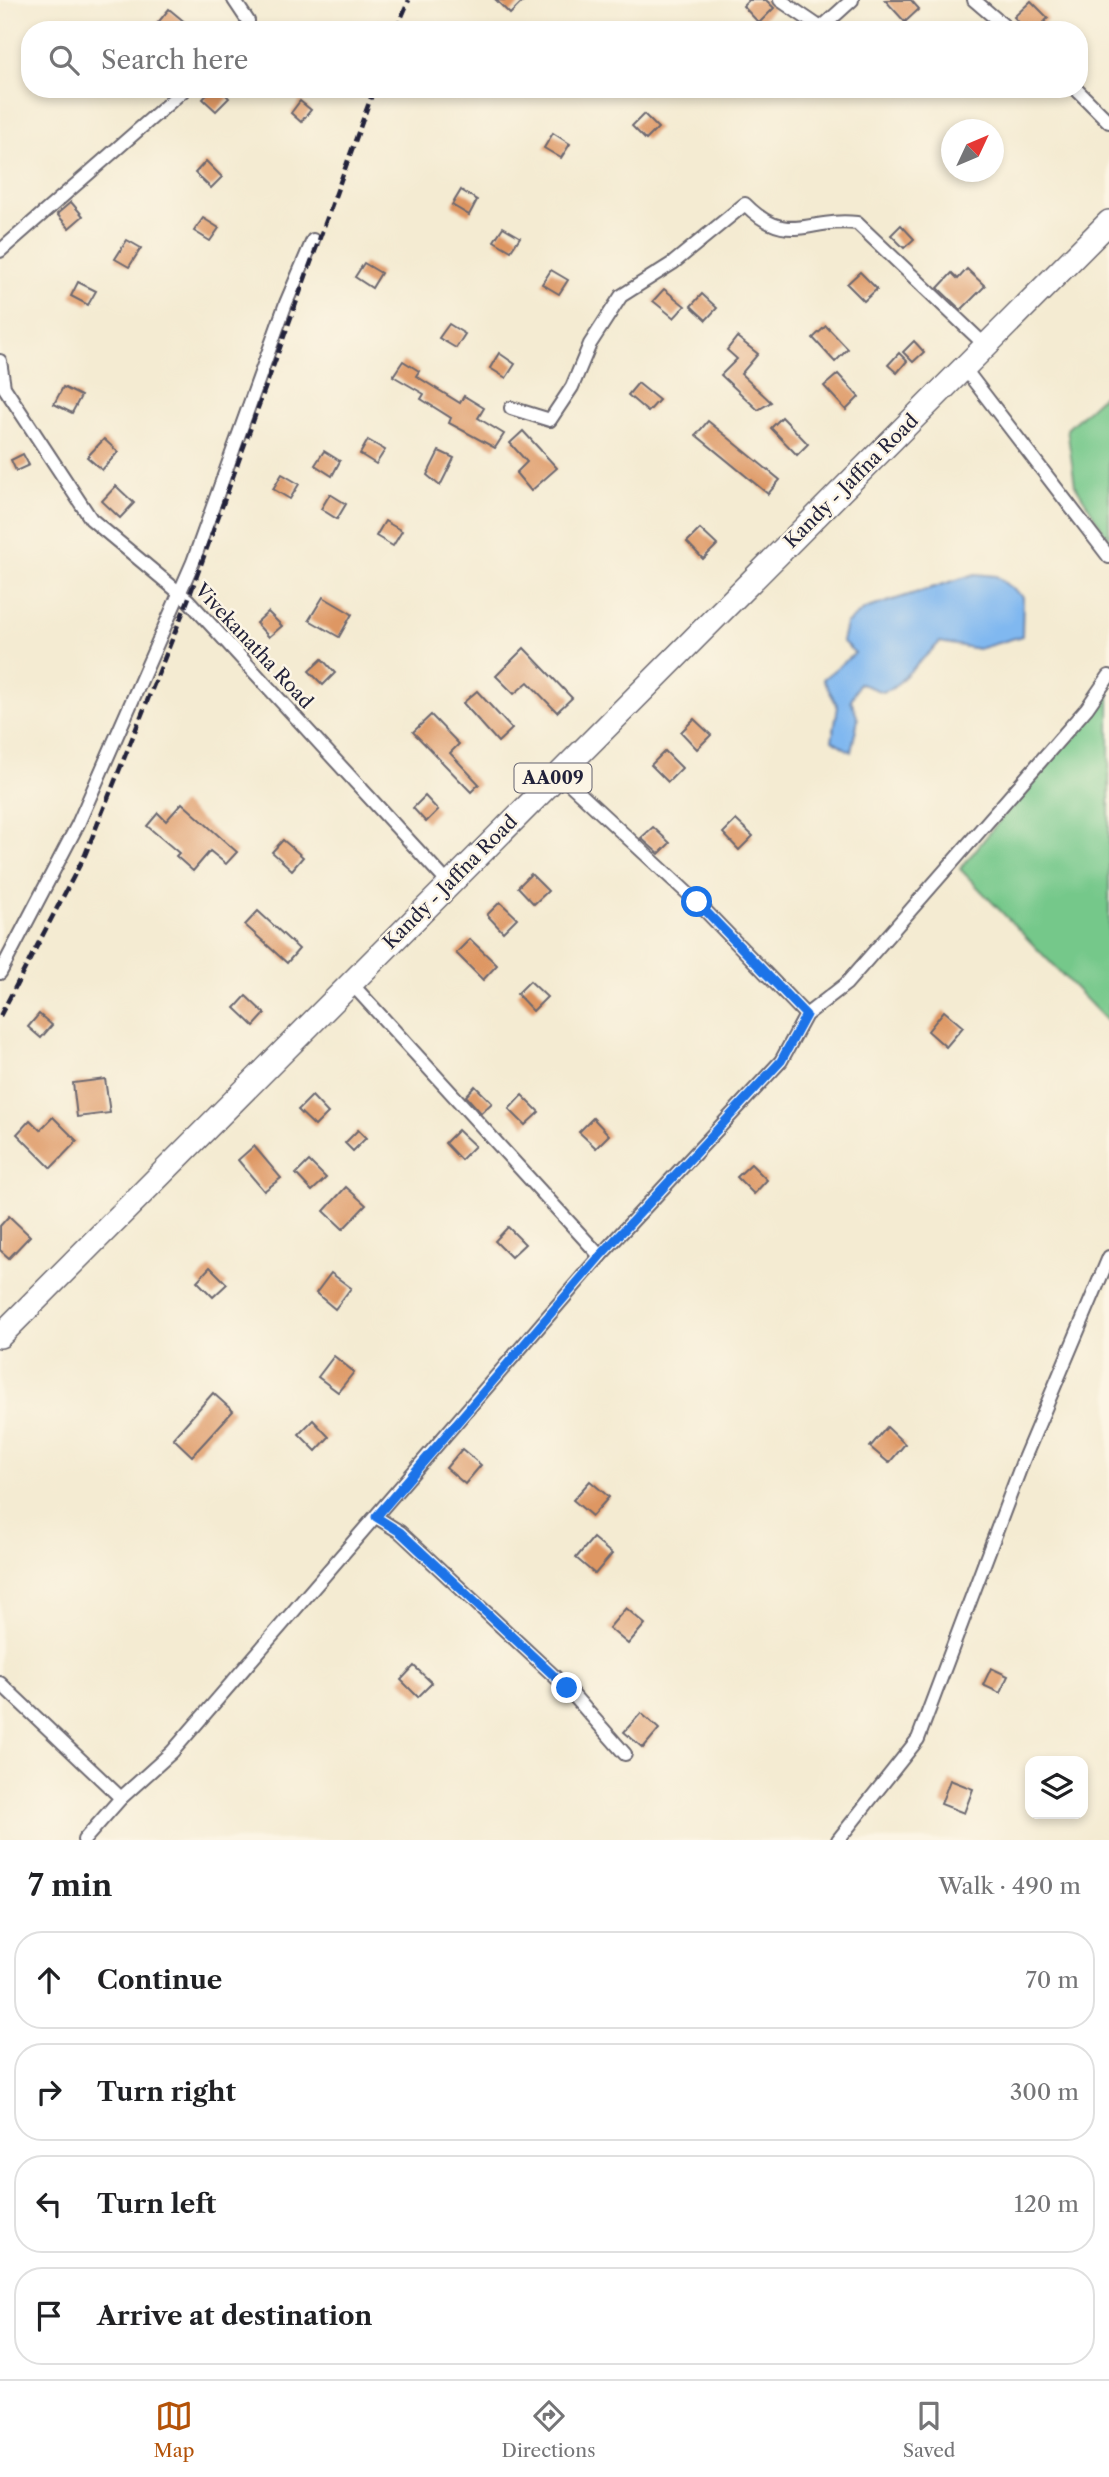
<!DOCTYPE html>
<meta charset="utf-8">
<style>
body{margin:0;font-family:"Libre Caslon Text",serif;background:#f2f2f2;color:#202124}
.controls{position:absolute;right:21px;bottom:21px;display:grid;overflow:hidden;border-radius:14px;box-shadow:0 4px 10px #0003}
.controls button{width:63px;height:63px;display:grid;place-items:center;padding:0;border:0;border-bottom:2px solid #e0e0e0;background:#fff;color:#202124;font:35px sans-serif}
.compass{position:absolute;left:941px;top:119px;width:63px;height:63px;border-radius:50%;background:#fff;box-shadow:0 4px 10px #0003;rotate:46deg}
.stop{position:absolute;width:21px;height:21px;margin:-16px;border:5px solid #1a73e8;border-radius:50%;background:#fff}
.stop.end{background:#1a73e8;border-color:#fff;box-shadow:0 2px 7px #0008}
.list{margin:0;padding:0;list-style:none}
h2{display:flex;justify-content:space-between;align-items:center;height:91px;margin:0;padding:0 28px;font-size:30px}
h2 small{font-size:23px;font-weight:400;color:#757577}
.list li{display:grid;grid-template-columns:46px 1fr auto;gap:21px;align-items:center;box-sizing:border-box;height:98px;margin:0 14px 14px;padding:0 14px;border:2px solid #e0e0e0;border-radius:28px}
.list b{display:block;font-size:26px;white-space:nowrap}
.list em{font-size:23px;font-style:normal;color:#757577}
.icon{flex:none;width:38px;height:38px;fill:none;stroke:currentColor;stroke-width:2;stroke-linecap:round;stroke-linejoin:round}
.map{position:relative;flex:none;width:1109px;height:1840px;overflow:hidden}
.search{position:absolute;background:#fff;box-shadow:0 4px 10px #0003;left:21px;right:21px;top:21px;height:77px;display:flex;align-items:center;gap:18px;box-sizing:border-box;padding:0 24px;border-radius:28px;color:#757577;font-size:26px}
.sheet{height:539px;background:#fff}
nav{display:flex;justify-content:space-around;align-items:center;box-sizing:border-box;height:98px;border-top:2px solid #e0e0e0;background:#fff;font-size:19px;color:#757577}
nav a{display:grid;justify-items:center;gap:4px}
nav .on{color:#b45309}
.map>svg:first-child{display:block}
.green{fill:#75c88a;stroke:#4c7562;stroke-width:2}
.water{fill:#80b8f0;stroke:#516d96;stroke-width:2}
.building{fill:#de9763}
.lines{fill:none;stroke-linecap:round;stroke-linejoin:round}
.street-casing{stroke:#6c6870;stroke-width:16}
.highway-casing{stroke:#6c6870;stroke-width:26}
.street{stroke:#fff;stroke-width:12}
.highway{stroke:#fff;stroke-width:23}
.rail{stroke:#22223b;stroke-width:4.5;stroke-dasharray:10 5;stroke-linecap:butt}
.route{stroke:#1a73e8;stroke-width:9}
.labels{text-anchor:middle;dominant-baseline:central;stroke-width:5;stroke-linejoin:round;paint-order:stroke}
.shield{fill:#fcf5e5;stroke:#63616e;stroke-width:2}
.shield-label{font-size:18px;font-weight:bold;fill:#22223b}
.street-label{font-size:19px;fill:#22223b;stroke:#fcf5e5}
</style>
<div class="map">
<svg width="1109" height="1840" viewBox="0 0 1109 1840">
<rect width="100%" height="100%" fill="#fcf5e5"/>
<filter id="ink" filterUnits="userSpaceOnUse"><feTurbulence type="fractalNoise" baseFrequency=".0143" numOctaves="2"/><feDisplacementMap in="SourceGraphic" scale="14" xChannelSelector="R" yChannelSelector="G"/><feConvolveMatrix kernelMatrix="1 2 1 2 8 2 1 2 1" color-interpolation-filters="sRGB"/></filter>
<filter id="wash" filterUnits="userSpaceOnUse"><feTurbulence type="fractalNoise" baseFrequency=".00686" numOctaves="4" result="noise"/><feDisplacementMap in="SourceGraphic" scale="28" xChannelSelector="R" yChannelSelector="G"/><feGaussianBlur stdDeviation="1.57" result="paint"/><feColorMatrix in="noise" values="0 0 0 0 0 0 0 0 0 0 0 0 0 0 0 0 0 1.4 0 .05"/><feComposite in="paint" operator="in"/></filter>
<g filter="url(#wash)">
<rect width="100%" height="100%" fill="#f4ebd2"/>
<g class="green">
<polygon points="1109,390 1109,540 1075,485 1067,429"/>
<polygon points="1109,681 1109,1023 960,869 1067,738"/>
</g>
<polygon class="water" points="975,574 996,576 1023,597 1022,636 978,649 940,642 893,688 882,692 859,683 851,700 858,719 851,752 832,740 838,707 823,679 855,653 842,641 846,624 865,609"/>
<g id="blocks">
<g class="building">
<polygon points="496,0 524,0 510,14"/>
<polygon points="749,0 766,0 774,8 759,23 743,6"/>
<polygon points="885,0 911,0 919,9 905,22"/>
<polygon points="1031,1 1048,18 1037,30 1026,30 1014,17"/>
<polygon points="169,9 186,23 180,30 152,30"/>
<polygon points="212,89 220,89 229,98 216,111 203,99"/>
<polygon points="300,101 311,110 301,122 291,113"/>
<polygon points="644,114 658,128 646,140 632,126"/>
<polygon points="553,133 570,144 561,158 544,148"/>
<polygon points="206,161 222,177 211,188 195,173"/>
<polygon points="461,190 477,200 469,215 452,205"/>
<polygon points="71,202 83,216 69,228 57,214"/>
<polygon points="203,218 219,228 210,241 194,231"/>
<polygon points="901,225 914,239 904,248 891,235"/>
<polygon points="503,227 520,237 511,251 494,241"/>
<polygon points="127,240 141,248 129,267 115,259"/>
<polygon points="364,263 381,273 372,288 355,277"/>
<polygon points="967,269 985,286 961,310 938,288 952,273 958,279"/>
<polygon points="551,270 568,280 559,294 542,284"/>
<polygon points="860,272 877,289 864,301 847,284"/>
<polygon points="78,282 96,291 88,305 71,296"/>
<polygon points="664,289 685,306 674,318 653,301"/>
<polygon points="702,294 717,308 706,320 691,306"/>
<polygon points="449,324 465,334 456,348 439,338"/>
<polygon points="826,326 848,349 835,362 813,338"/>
<polygon points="737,337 758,354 741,374 771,402 758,410 721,375 737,359 727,350"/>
<polygon points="914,341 924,352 913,362 903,352"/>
<polygon points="499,353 515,364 506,378 490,368"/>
<polygon points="899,353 907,361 897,373 888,365"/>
<polygon points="403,361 419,371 416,376 460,403 464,396 484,408 478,418 504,434 495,448 449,423 451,418 421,399 424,394 393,376"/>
<polygon points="838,374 859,397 846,410 824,386"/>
<polygon points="638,383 659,400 648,412 628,395"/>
<polygon points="63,387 81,396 72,413 54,404"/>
<polygon points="782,417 808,444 797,455 771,428"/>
<polygon points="708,421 780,480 768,494 696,435"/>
<polygon points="523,431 557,468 531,491 516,473 527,462 510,443"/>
<polygon points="104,439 118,452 102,470 87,457"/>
<polygon points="368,440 385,450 376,464 360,454"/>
<polygon points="324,451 340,461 332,476 315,465"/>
<polygon points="439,451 454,458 440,486 427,475"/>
<polygon points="23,454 29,465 16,471 11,460"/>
<polygon points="282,474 299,484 290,499 273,489"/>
<polygon points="116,486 134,503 120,518 102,501"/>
<polygon points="330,494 346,504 337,519 321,509"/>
<polygon points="385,521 402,531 393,546 376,536"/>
<polygon points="700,529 717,545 703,559 687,542"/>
<polygon points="323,597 352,614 339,637 309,620"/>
<polygon points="268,612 282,626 269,637 256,623"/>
<polygon points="524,648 572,698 557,712 528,682 514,694 496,676"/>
<polygon points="322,659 335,673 323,685 309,671"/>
<polygon points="477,691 512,729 498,742 463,703"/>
<polygon points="431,715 459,744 450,753 479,784 471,792 413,732"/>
<polygon points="694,719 711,735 697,749 681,732"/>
<polygon points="665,751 682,768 668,782 651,765"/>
<polygon points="425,796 438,810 426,822 413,808"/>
<polygon points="182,803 237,852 226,864 210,851 193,871 176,856 179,853 147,826 158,813 166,821"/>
<polygon points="736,820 753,836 739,850 723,833"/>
<polygon points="653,827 670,843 659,854 641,838"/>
<polygon points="283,840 303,857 292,870 272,852"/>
<polygon points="531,874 548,891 534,904 518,887"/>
<polygon points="500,902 517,918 503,932 487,915"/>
<polygon points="258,911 299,949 287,963 245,925"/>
<polygon points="470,939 497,965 483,980 456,953"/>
<polygon points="530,981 547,997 533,1011 517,994"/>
<polygon points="246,996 265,1014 254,1026 235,1008"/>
<polygon points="944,1011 963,1027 946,1047 928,1031"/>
<polygon points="39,1014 52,1025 41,1038 28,1027"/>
<polygon points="105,1079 110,1113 77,1117 73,1083"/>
<polygon points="475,1086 492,1103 481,1113 466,1096"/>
<polygon points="522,1095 539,1112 525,1125 509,1109"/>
<polygon points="312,1096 328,1113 315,1126 298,1110"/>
<polygon points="53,1117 77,1141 51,1168 17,1134 30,1120 40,1130"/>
<polygon points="593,1118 609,1135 596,1148 579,1132"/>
<polygon points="358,1130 366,1138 353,1151 345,1143"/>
<polygon points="458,1130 475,1146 461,1160 445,1143"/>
<polygon points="254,1146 281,1178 264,1191 238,1160"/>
<polygon points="309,1161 326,1178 312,1191 296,1174"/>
<polygon points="751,1164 767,1180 754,1194 737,1177"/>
<polygon points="346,1187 366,1205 343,1229 324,1211"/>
<polygon points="9,1216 30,1236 9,1258 0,1250 0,1226"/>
<polygon points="508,1227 525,1244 511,1257 495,1241"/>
<polygon points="210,1267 227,1284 213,1297 197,1281"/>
<polygon points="331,1273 351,1288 335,1309 316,1293"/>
<polygon points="334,1356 354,1372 338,1392 318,1377"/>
<polygon points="213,1393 233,1411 192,1456 173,1438"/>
<polygon points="313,1420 329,1437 316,1451 299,1434"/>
<polygon points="887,1427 905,1444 889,1463 870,1447"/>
<polygon points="462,1449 481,1465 465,1484 446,1468"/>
<polygon points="590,1481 609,1497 592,1516 573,1500"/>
<polygon points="593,1538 612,1554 595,1574 576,1558"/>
<polygon points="626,1608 645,1624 628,1644 609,1628"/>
<polygon points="414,1666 432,1683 418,1697 401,1680"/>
<polygon points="991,1668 1008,1676 1000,1693 983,1685"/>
<polygon points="641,1713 659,1729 643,1748 624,1732"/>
<polygon points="950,1780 973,1789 964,1813 941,1804"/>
</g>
</g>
</g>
<g filter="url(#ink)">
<use href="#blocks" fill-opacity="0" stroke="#6c6870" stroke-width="2"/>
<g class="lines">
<g class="street-casing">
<g id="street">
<polyline points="234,0 248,21 246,30"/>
<polyline points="780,0 821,28 852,0"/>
<polyline points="974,0 1009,30"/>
<polyline points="1076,89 1109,122"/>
<polyline points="0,251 185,89"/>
<polyline points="0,361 4,387 91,519 188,600 448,883"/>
<polyline points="964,368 1109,557"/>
<path d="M511,408L550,420L572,387L590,344L621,296L673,263L745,204C788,248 809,217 857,223L986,346"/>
<polyline points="558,773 697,902 806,1015"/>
<polyline points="0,973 78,824 193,562 286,303 313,240"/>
<polyline points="350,982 600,1256"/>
<polyline points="376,1517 400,1532 567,1688 625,1754"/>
<polyline points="0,1683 121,1798"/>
<polyline points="84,1840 121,1798 172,1752 600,1256 781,1061 806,1015 846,984 1087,708 1109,676"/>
<polyline points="838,1840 918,1739 1023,1461 1109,1257"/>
</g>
</g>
<g class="highway-casing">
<polyline id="highway" points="0,1336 1109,222"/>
</g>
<use href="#street" class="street"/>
<use href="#highway" class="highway"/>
<g class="rail">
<polyline points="396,30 409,0"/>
<polyline points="0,1016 85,855 188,600 374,89"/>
</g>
</g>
</g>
<g class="lines" filter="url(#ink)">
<polyline class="route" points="567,1688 400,1532 376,1517 600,1256 781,1061 806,1015 697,902"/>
</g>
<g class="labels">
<rect class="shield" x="514.5" y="763.5" width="77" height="29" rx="5"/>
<g class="shield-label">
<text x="553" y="778">AA009</text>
</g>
<g class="street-label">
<text transform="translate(851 481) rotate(-45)">Kandy - Jaffna Road</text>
<text transform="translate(254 646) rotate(47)">Vivekanatha Road</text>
<text transform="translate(450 882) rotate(-45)">Kandy - Jaffna Road</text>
</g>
</g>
</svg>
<div class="controls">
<button><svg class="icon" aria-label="layers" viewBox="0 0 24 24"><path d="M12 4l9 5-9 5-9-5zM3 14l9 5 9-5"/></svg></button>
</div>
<svg class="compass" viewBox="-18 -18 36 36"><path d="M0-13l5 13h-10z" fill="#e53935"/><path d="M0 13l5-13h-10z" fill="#757577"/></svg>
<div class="stop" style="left:697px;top:902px"></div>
<div class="stop end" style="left:567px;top:1688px"></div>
<div class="search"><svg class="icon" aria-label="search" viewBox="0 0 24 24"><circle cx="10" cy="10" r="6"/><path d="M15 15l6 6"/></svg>Search here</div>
</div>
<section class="sheet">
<h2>7 min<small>Walk · 490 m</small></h2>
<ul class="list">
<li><svg class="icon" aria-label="ahead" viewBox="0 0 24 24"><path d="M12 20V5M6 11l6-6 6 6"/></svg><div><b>Continue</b></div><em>70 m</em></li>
<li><svg class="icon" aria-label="right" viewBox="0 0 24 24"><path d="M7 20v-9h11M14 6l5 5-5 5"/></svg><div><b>Turn right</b></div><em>300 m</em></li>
<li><svg class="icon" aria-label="left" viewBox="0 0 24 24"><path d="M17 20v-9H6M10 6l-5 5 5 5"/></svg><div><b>Turn left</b></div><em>120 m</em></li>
<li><svg class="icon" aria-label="arrive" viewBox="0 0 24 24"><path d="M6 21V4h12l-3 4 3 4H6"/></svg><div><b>Arrive at destination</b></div></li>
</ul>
</section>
<nav>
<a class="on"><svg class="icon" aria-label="map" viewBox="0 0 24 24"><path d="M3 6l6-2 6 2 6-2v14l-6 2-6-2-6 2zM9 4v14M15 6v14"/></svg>Map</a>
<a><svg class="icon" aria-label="directions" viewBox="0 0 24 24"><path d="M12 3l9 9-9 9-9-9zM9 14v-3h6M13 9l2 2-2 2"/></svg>Directions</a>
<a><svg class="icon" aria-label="saved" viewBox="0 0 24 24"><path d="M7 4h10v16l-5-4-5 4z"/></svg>Saved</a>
</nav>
